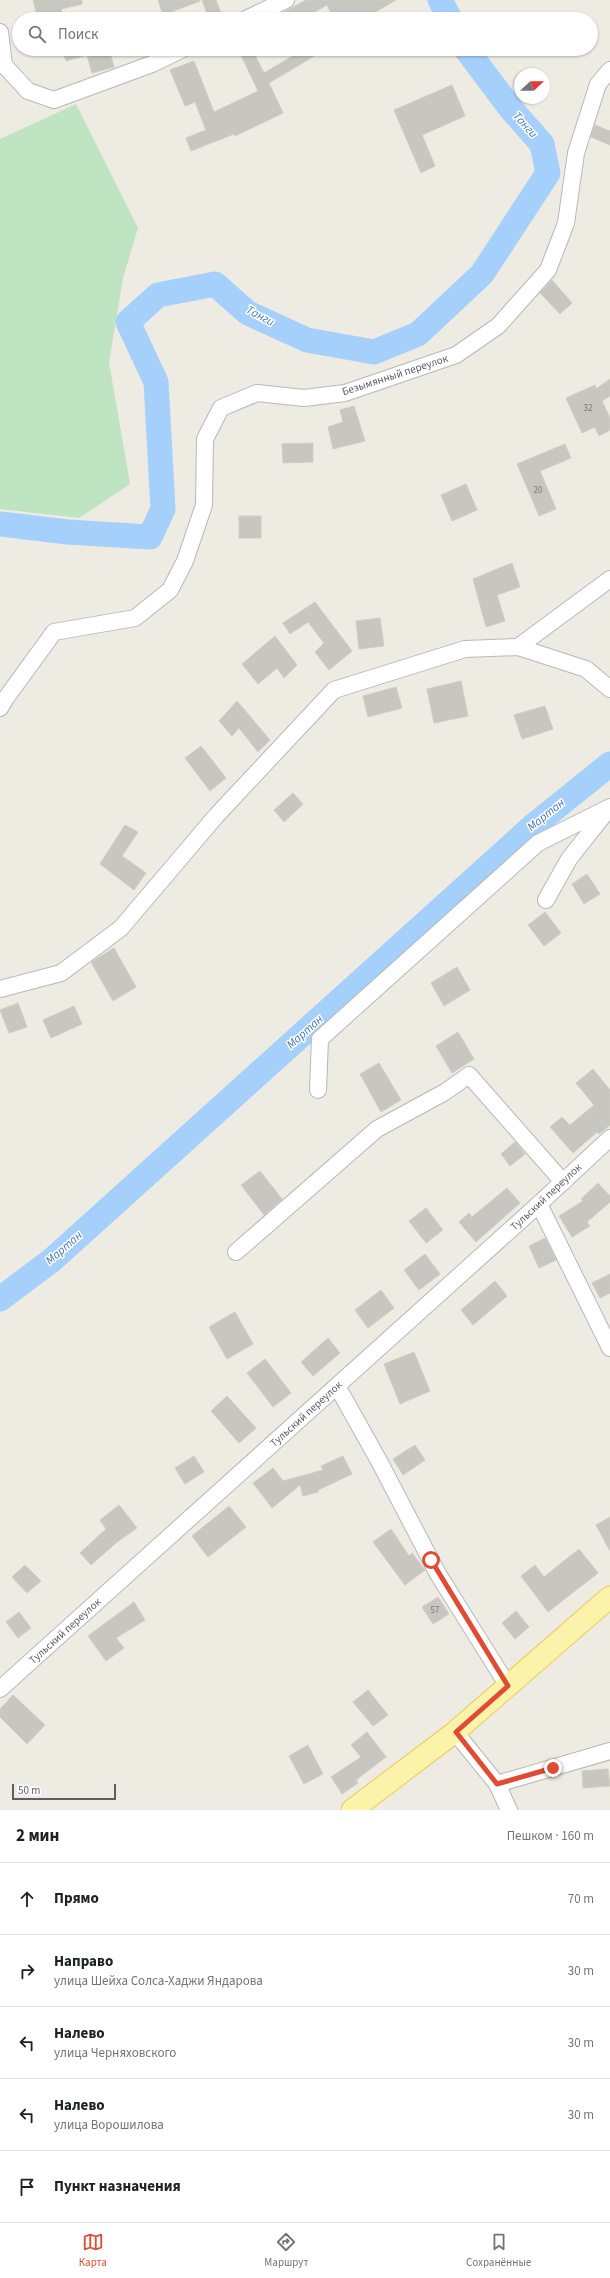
<!DOCTYPE html>
<html lang="ru">
<meta charset="utf-8">
<style>
body{margin:0;font-family:"Source Sans 3",sans-serif;background:#f2f2f2;color:#202124}
.compass{position:absolute;left:514px;top:68px;width:36px;height:36px;border-radius:50%;background:#fff;box-shadow:0 1px 3px #0004;rotate:68deg}
.scale{position:absolute;left:12px;bottom:10px;width:104px;box-sizing:border-box;padding-left:4px;border:2px solid #5b5e62;border-top:0;font-size:11px;line-height:14px;white-space:nowrap;color:#5b5e62;-webkit-text-stroke:3px #fff;paint-order:stroke}
.stop{position:absolute;width:12px;height:12px;margin:-9px;border:3px solid #e24b33;border-radius:50%;background:#fff}
.stop.end{background:#e24b33;border-color:#fff;box-shadow:0 1px 4px #0008}
.list{margin:0;padding:0;list-style:none}
h2{display:flex;justify-content:space-between;align-items:center;height:52px;margin:0;padding:0 16px;font-size:17px}
h2 small{font-size:13px;font-weight:400;color:#757577}
.list li{display:grid;grid-template-columns:26px 1fr auto;gap:12px;align-items:center;box-sizing:border-box;height:72px;padding:0 16px;border-top:1px solid #e0e0e0}
.list b{display:block;font-size:15px;white-space:nowrap}
.list p{margin:0;font-size:13px;white-space:nowrap;color:#757577}
.list em{font-size:13px;font-style:normal;color:#757577}
.icon{flex:none;width:22px;height:22px;fill:none;stroke:currentColor;stroke-width:2;stroke-linecap:round;stroke-linejoin:round}
.map{position:relative;flex:none;width:610px;height:1810px;overflow:hidden}
.search{position:absolute;background:#fff;box-shadow:0 1px 3px #0004;left:12px;right:12px;top:12px;height:44px;display:flex;align-items:center;gap:10px;box-sizing:border-box;padding:0 14px;border-radius:22px;color:#757577;font-size:15px}
.sheet{height:412px;background:#fff}
nav{display:flex;justify-content:space-around;align-items:center;box-sizing:border-box;height:56px;border-top:1px solid #e0e0e0;background:#fff;font-size:11px;color:#757577}
nav a{display:grid;justify-items:center;gap:2px}
nav .on{color:#e24b33}
.map>svg:first-child{display:block}
.green{fill:#bfe4c1}
.lines{fill:none;stroke-linecap:round;stroke-linejoin:round}
.river{stroke:#a4d0fb;stroke-width:25}
.building{fill:#c8c6c0;stroke:#d1cdc1}
.minor-casing{stroke:#b5b8bc;stroke-width:18}
.major-casing{stroke:#ebcb5d;stroke-width:23}
.minor{stroke:#fff;stroke-width:16}
.major{stroke:#fbf3a9;stroke-width:21}
.route{stroke:#e24b33;stroke-width:5}
.labels{text-anchor:middle;dominant-baseline:central;stroke-width:3;stroke-linejoin:round;paint-order:stroke}
.number-label{font-size:9px;fill:#76787a}
.street-label{font-size:11px;fill:#5b5e62;stroke:#fff}
.water-label{font-size:12px;font-style:italic;fill:#4475b5;stroke:#fff}
</style>
<div class="map">
<svg width="610" height="1810" viewBox="0 0 610 1810">
<rect width="100%" height="100%" fill="#edebe2"/>
<polygon class="green" points="76,104 138,228 123,278 109,362 130,484 79,518 0,509 0,139"/>
<g class="lines">
<g class="river">
<polyline points="440,0 450,19"/>
<polyline points="0,524 68,532 150,537 163,509 156,382 128,322 158,295 215,284 248,313 307,340 374,352 418,334 482,274 548,173 542,144 511,109 466,49"/>
<polyline points="0,1299 52,1260 533,826 610,764"/>
</g>
</g>
<g class="building">
<polygon points="33,0 82,0 82,4 61,9 64,19 38,19"/>
<polygon points="158,0 199,0 200,1 163,15"/>
<polygon points="202,0 216,0 223,19 209,19"/>
<polygon points="306,0 396,0 363,19 334,19 327,5 302,19 272,19"/>
<polygon points="62,49 109,49 114,67 92,73 87,55 66,61"/>
<polygon points="238,49 252,49 264,73 296,54 293,49 326,49 269,83 283,113 235,136 234,134 191,151 186,138 206,130 195,102 185,106 170,70 194,61 214,112 258,91"/>
<polygon points="452,85 465,116 422,135 435,166 421,173 394,110"/>
<polygon points="595,125 610,131 610,145 591,137"/>
<polygon points="552,280 572,303 560,314 540,293"/>
<polygon points="610,379 610,396 602,401 610,418 610,430 599,436 595,427 582,433 566,398 595,385 596,389"/>
<polygon points="354,406 365,441 333,449 328,427 343,422 340,410"/>
<polygon points="313,443 313,462 283,463 282,444"/>
<polygon points="565,444 571,458 540,471 556,509 539,516 517,464"/>
<polygon points="466,484 477,510 452,521 441,495"/>
<rect x="239" y="516" width="22" height="22"/>
<polygon points="512,563 520,587 497,595 505,621 486,627 473,579"/>
<polygon points="315,602 352,651 329,670 315,652 324,643 308,622 290,634 283,623"/>
<polygon points="380,618 384,646 359,649 356,621"/>
<polygon points="275,636 297,665 284,678 277,668 258,684 242,664"/>
<polygon points="461,681 468,716 434,723 427,689"/>
<polygon points="396,687 402,708 368,717 363,696"/>
<polygon points="237,701 270,740 258,752 239,728 232,736 219,721"/>
<polygon points="545,706 553,729 522,739 514,715"/>
<polygon points="201,746 226,778 210,791 185,758"/>
<polygon points="293,793 303,804 284,822 274,810"/>
<polygon points="125,825 138,832 122,856 146,873 134,890 100,864"/>
<polygon points="587,874 600,894 584,904 572,884"/>
<polygon points="545,912 561,933 544,946 528,925"/>
<polygon points="114,948 136,987 113,1001 91,962"/>
<polygon points="457,967 470,990 444,1006 431,983"/>
<polygon points="18,1003 27,1027 9,1033 0,1010"/>
<polygon points="74,1006 82,1024 51,1038 43,1020"/>
<polygon points="458,1032 474,1059 452,1073 436,1046"/>
<polygon points="379,1063 401,1100 381,1112 360,1074"/>
<polygon points="593,1069 610,1090 610,1125 599,1134 597,1132 573,1153 550,1127 562,1117 570,1125 594,1105 576,1083"/>
<polygon points="515,1142 525,1154 510,1166 501,1154"/>
<polygon points="260,1171 282,1199 264,1215 241,1185"/>
<polygon points="598,1183 610,1196 610,1202 587,1222 590,1226 572,1237 559,1216 583,1201 581,1199"/>
<polygon points="507,1188 520,1203 476,1242 459,1222 469,1213 472,1217"/>
<polygon points="426,1208 443,1230 426,1243 409,1221"/>
<polygon points="545,1238 556,1260 539,1268 529,1246"/>
<polygon points="425,1254 440,1274 419,1290 404,1270"/>
<polygon points="610,1274 610,1293 600,1298 592,1283"/>
<polygon points="495,1281 507,1296 473,1325 461,1310"/>
<polygon points="381,1290 394,1308 368,1328 355,1310"/>
<polygon points="235,1312 253,1344 227,1359 209,1327"/>
<polygon points="328,1338 340,1353 313,1376 301,1362"/>
<polygon points="414,1352 430,1391 400,1404 384,1364"/>
<polygon points="265,1359 291,1393 273,1407 247,1373"/>
<polygon points="227,1396 256,1428 239,1443 211,1411"/>
<polygon points="415,1445 425,1460 403,1475 393,1459"/>
<polygon points="194,1456 204,1472 185,1484 175,1468"/>
<polygon points="343,1456 352,1474 318,1490 318,1492 303,1496 300,1485 272,1508 253,1483 273,1468 283,1481 323,1470 321,1466"/>
<polygon points="119,1505 137,1528 117,1542 91,1565 80,1553 106,1529 100,1520"/>
<polygon points="229,1506 246,1527 208,1557 192,1536"/>
<polygon points="610,1517 610,1551 596,1525"/>
<polygon points="391,1529 409,1556 412,1553 425,1570 405,1585 373,1542"/>
<polygon points="579,1549 598,1573 548,1612 521,1576 535,1565 544,1577"/>
<polygon points="25,1565 41,1581 27,1593 12,1577"/>
<polygon points="438,1597 449,1614 433,1624 422,1607"/>
<polygon points="134,1602 145,1620 116,1638 124,1648 106,1661 88,1636"/>
<polygon points="516,1611 529,1627 515,1639 502,1623"/>
<polygon points="19,1612 31,1628 18,1638 6,1622"/>
<polygon points="368,1690 388,1715 373,1726 353,1702"/>
<polygon points="13,1695 45,1725 27,1744 0,1717 0,1709"/>
<polygon points="367,1732 386,1757 356,1780 358,1783 342,1794 331,1777 361,1757 351,1745"/>
<polygon points="308,1745 323,1774 304,1784 289,1756"/>
<polygon points="608,1769 610,1786 583,1788 582,1771"/>
</g>
<g class="lines">
<g class="minor-casing">
<g id="minor">
<polyline points="246,19 286,0"/>
<polyline points="0,32 4,65 28,91 54,100 152,64 183,49"/>
<polyline points="518,647 610,579"/>
<polyline points="0,708 6,698 54,632 135,618 170,590 185,561 204,505 205,439 221,408 257,393 304,398 345,393 456,355 498,326 548,270 566,223 576,153 598,84 610,70"/>
<polyline points="546,900 569,859 607,811"/>
<polyline points="0,989 61,973 121,928 216,816 334,690 465,649 518,647 586,669 610,689"/>
<polyline points="318,1090 320,1039 538,843 610,807"/>
<polyline points="539,1204 610,1348"/>
<polyline points="236,1252 377,1129 445,1092 469,1075 563,1182"/>
<polyline points="337,1386 379,1461 438,1574 508,1686"/>
<polyline points="0,1689 539,1204 610,1138"/>
<polyline points="455,1732 497,1784 509,1810"/>
<polyline points="497,1784 610,1751"/>
</g>
</g>
<g class="major-casing">
<polyline id="major" points="352,1810 455,1732 610,1597"/>
</g>
<use href="#minor" class="minor"/>
<use href="#major" class="major"/>
</g>
<g class="lines">
<polyline class="route" points="431,1560 508,1686 456,1732 497,1784 553,1768"/>
</g>
<g class="labels">
<g class="number-label">
<text x="588" y="408">32</text>
<text x="538" y="490">20</text>
<text x="435" y="1610">57</text>
</g>
<g class="street-label">
<text transform="translate(395 375) rotate(-18)">Безымянный переулок</text>
<text transform="translate(546 1197) rotate(-43)">Тульский переулок</text>
<text transform="translate(306 1414) rotate(-42)">Тульский переулок</text>
<text transform="translate(65 1631) rotate(-42)">Тульский переулок</text>
</g>
<g class="water-label">
<text transform="translate(525 125) rotate(48)">Танги</text>
<text transform="translate(260 316) rotate(28)">Танги</text>
<text transform="translate(546 815) rotate(-39)">Мартан</text>
<text transform="translate(305 1032) rotate(-42)">Мартан</text>
<text transform="translate(64 1248) rotate(-41)">Мартан</text>
</g>
</g>
</svg>
<svg class="compass" viewBox="-18 -18 36 36"><path d="M0-13l5 13h-10z" fill="#e53935"/><path d="M0 13l5-13h-10z" fill="#757577"/></svg>
<div class="scale">50 m</div>
<div class="stop" style="left:431px;top:1560px"></div>
<div class="stop end" style="left:553px;top:1768px"></div>
<div class="search"><svg class="icon" aria-label="search" viewBox="0 0 24 24"><circle cx="10" cy="10" r="6"/><path d="M15 15l6 6"/></svg>Поиск</div>
</div>
<section class="sheet">
<h2>2 мин<small>Пешком · 160 m</small></h2>
<ul class="list">
<li><svg class="icon" aria-label="ahead" viewBox="0 0 24 24"><path d="M12 20V5M6 11l6-6 6 6"/></svg><div><b>Прямо</b></div><em>70 m</em></li>
<li><svg class="icon" aria-label="right" viewBox="0 0 24 24"><path d="M7 20v-9h11M14 6l5 5-5 5"/></svg><div><b>Направо</b><p>улица Шейха Солса-Хаджи Яндарова</p></div><em>30 m</em></li>
<li><svg class="icon" aria-label="left" viewBox="0 0 24 24"><path d="M17 20v-9H6M10 6l-5 5 5 5"/></svg><div><b>Налево</b><p>улица Черняховского</p></div><em>30 m</em></li>
<li><svg class="icon" aria-label="left" viewBox="0 0 24 24"><path d="M17 20v-9H6M10 6l-5 5 5 5"/></svg><div><b>Налево</b><p>улица Ворошилова</p></div><em>30 m</em></li>
<li><svg class="icon" aria-label="arrive" viewBox="0 0 24 24"><path d="M6 21V4h12l-3 4 3 4H6"/></svg><div><b>Пункт назначения</b></div></li>
</ul>
</section>
<nav>
<a class="on"><svg class="icon" aria-label="map" viewBox="0 0 24 24"><path d="M3 6l6-2 6 2 6-2v14l-6 2-6-2-6 2zM9 4v14M15 6v14"/></svg>Карта</a>
<a><svg class="icon" aria-label="directions" viewBox="0 0 24 24"><path d="M12 3l9 9-9 9-9-9zM9 14v-3h6M13 9l2 2-2 2"/></svg>Маршрут</a>
<a><svg class="icon" aria-label="saved" viewBox="0 0 24 24"><path d="M7 4h10v16l-5-4-5 4z"/></svg>Сохранённые</a>
</nav>
